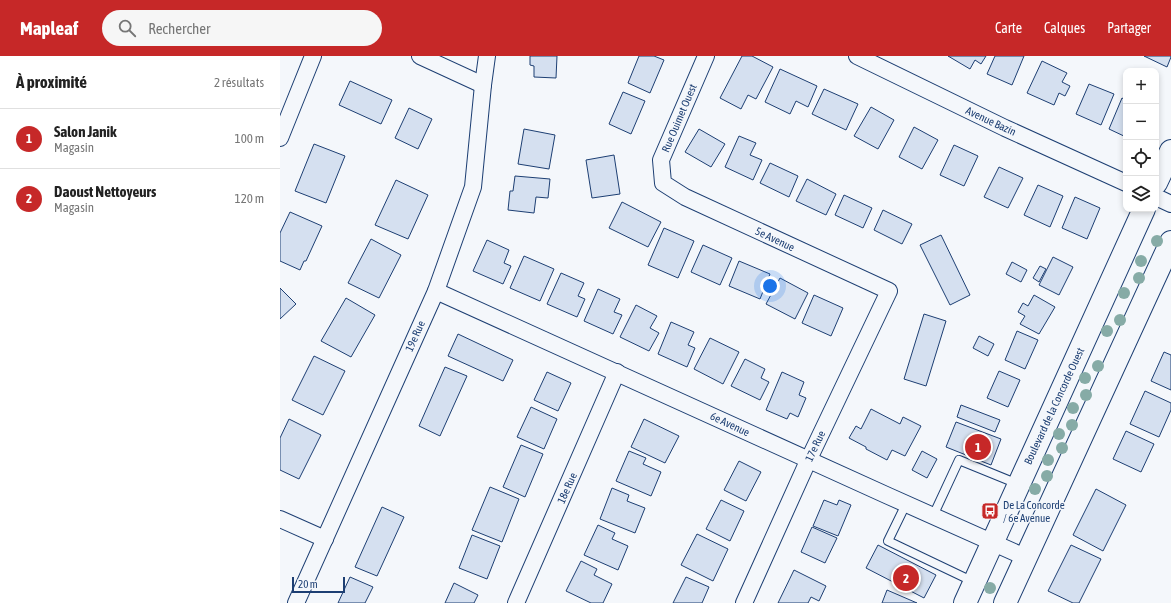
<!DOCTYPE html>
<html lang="fr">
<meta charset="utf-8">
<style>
body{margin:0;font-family:"Asap Condensed",sans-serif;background:#f6f6f6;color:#222}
.controls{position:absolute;right:12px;top:12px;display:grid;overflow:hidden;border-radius:8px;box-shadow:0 2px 6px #0003}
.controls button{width:36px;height:36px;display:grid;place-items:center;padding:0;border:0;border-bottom:1px solid #e0e0e0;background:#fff;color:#222;font:20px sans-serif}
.scale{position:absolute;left:12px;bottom:10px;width:53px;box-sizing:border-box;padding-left:4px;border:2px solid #1d3f73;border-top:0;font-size:11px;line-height:14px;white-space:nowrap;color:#1d3f73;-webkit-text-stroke:3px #f4f7fb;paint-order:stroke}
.you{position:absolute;left:490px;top:230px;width:14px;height:14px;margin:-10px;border:3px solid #fff;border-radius:50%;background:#1a73e8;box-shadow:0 0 0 6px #1a73e833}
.badge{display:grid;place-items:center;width:26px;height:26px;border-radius:50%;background:#c62828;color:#fff;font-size:13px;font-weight:700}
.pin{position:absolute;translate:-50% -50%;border:2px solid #fff;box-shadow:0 1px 4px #0006}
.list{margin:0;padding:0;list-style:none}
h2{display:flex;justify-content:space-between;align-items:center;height:52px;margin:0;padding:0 16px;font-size:17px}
h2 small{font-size:13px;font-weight:400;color:#767676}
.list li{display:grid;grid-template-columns:26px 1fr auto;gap:12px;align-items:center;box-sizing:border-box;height:60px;padding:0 16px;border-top:1px solid #e0e0e0}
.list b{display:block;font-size:15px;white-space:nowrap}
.list p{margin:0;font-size:13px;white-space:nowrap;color:#767676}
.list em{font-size:13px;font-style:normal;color:#767676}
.icon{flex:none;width:22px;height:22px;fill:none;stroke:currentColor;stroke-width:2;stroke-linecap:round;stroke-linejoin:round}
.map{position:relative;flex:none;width:891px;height:547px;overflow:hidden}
header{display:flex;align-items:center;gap:24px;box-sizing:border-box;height:56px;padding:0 20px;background:#c62828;color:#fff}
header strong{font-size:19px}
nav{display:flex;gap:22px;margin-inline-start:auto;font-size:14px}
.search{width:280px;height:36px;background:#f6f6f6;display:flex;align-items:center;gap:10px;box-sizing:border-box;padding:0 14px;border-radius:22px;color:#767676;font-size:15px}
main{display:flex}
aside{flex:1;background:#fff}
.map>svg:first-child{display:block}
.building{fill:#d5e0f0;stroke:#1d3f73}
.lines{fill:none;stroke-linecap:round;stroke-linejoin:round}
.lane-casing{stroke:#1d3f73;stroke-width:10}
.street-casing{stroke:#1d3f73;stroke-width:18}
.secondary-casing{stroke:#1d3f73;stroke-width:24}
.lane{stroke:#f4f7fb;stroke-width:8}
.street{stroke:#f4f7fb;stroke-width:16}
.secondary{stroke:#f4f7fb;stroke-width:22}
.tree{fill:#86aba6}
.labels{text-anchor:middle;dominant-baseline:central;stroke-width:3;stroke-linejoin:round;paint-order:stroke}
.street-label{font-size:11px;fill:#1d3f73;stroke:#f4f7fb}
.poi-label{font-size:11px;fill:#1d3f73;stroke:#f4f7fb;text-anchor:start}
</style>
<header>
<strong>Mapleaf</strong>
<div class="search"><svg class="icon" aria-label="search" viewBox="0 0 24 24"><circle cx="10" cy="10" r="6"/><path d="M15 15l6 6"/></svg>Rechercher</div>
<nav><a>Carte</a><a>Calques</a><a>Partager</a></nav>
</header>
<main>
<aside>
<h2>À proximité<small>2 résultats</small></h2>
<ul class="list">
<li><span class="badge">1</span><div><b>Salon Janik</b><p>Magasin</p></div><em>100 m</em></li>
<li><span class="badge">2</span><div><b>Daoust Nettoyeurs</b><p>Magasin</p></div><em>120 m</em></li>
</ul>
</aside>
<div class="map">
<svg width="891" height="547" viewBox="0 0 891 547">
<rect width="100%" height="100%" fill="#f4f7fb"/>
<g class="building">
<polygon points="250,0 277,0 276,22 254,21 254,10 250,9"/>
<polygon points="359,0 374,0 384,4 370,37 348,27"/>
<polygon points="462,0 472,0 493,11 476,43 468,39 461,53 440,42"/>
<polygon points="668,0 706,0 701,8 695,4 690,13"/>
<polygon points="715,0 744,0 732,29 707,18"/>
<polygon points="864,0 891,0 891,1 887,11"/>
<polygon points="762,5 787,17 782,26 790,30 785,40 779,37 774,49 747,37"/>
<polygon points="500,13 537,30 528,51 516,45 510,58 485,46"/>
<polygon points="70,25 112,44 101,68 59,49"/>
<polygon points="809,28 834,38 821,69 796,58"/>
<polygon points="544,33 578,48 566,74 532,58"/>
<polygon points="343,36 365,45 351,78 329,68"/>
<polygon points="842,42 846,44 846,81 829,73"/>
<polygon points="591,51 614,64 598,93 574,80"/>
<polygon points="129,52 152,63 138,93 115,82"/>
<polygon points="634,71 658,84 642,113 619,101"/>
<polygon points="244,73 275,79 269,113 238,108"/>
<polygon points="419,73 445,88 431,111 405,96"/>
<polygon points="459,80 476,87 470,99 482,104 473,124 445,111"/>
<polygon points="34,88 65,100 46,147 15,135"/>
<polygon points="674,89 698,100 684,130 660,119"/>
<polygon points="334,99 340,138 312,142 306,104"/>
<polygon points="490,107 518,120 509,141 480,127"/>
<polygon points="719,111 743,122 728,152 704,141"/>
<polygon points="235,120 270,123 268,142 256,141 254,157 228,154 230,135 233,135"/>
<polygon points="527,123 556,138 546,159 516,145"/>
<polygon points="116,124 148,139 128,183 95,169"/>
<polygon points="758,129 783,140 770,171 744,159"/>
<polygon points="564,139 592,152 583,172 555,159"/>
<polygon points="795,141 820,152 807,183 782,172"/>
<polygon points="342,146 381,166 368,191 329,172"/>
<polygon points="603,154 632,168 622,188 594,174"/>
<polygon points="10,156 42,170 26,205 24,205 20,214 0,205 0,177"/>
<polygon points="384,172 414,185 398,222 368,209"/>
<polygon points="661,179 690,239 670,249 640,189"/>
<polygon points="91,183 121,199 99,242 68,227"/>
<polygon points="207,184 229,194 224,207 231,210 223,228 193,215"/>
<polygon points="423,189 452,202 440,229 411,216"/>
<polygon points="244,200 274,213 260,245 230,232"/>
<polygon points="773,201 793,211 779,239 759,229"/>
<polygon points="459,205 490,218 480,243 449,230"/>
<polygon points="732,206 747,214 741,226 726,218"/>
<polygon points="760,210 766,213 759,226 753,222"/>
<polygon points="281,217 304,227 298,240 305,243 297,261 267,248"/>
<polygon points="500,222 528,237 515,263 486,248"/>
<polygon points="0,232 16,248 0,263"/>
<polygon points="318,233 340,243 334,256 342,259 333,278 304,265"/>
<polygon points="534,239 563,252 551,280 522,267"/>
<polygon points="754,239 775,251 759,278 740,268 745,260 738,256 743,247 748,250"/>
<polygon points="66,242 95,259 71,301 41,285"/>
<polygon points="356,249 377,260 370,272 379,277 369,295 340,281"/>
<polygon points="644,258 666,265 646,330 624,323"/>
<polygon points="391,266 414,276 408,289 415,292 407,311 378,298"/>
<polygon points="737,275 758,284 745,313 725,304"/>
<polygon points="178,278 233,304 223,325 168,300"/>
<polygon points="699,280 714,288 708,300 693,292"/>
<polygon points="430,282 459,296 443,328 414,313"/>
<polygon points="884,296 891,299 891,334 871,325"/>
<polygon points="34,300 65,315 43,359 12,344"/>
<polygon points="465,303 485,313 481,322 489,326 480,344 451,330"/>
<polygon points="165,311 187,320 160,380 139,370"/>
<polygon points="719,315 740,324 728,351 707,342"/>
<polygon points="267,316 291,327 278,355 254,344"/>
<polygon points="502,316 524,326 519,339 526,342 518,361 510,357 507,363 486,354"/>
<polygon points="865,335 891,347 891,354 879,381 850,368"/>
<polygon points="681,349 720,364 715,376 677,361"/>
<polygon points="251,351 277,363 264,393 237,381"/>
<polygon points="591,353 620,368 623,361 641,370 625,400 612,394 607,404 586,393 586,391 569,382 576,370 581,373"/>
<polygon points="9,363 41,379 19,423 0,414 0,382"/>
<polygon points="364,363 399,380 385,407 351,391"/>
<polygon points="676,366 721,383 711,409 666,391"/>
<polygon points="846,375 874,388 861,416 833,403"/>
<polygon points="241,389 263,398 245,441 223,431"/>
<polygon points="349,395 366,402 363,408 381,416 371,440 336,425"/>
<polygon points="642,395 657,403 647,422 632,414"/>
<polygon points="459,405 481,416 466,445 444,434"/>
<polygon points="210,431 239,443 222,486 192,474"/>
<polygon points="332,432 349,439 347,445 365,452 355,477 320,463"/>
<polygon points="816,433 846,449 823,495 793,479"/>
<polygon points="441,444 464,455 450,485 426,473"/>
<polygon points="544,444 557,449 559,444 571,449 558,480 533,470"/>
<polygon points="102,451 124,461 97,520 75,511"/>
<polygon points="318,469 335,477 332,483 348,490 338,514 304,499"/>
<polygon points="532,471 557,482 545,507 521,496"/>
<polygon points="417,478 448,493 433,525 401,509"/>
<polygon points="192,479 220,490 207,523 179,512"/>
<polygon points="598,489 656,519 644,542 586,512"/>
<polygon points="791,489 821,503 799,547 793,547 768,535"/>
<polygon points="301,505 317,513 314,519 332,528 323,547 311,547 286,535"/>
<polygon points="514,514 546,530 539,545 531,541 528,547 498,547"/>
<polygon points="70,521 93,531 85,547 58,547"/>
<polygon points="406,521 429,531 422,547 393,547"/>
<polygon points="174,527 198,539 194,547 165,547"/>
<polygon points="607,534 637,547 602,547"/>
</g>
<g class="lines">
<g class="lane-casing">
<g id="lane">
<polyline points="626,448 608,485 694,526"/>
<polyline points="653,460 679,404 738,428"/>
</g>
</g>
<g class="street-casing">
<g id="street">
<polyline points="140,0 203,29"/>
<polyline points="426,0 381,104 383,127 405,141 609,235 528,405 464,547"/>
<polyline points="577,0 725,72 846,127"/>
<polyline points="0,82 33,0"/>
<polyline points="876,141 891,148"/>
<path d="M156,235C353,323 548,414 745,501"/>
<polyline points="0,463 45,483"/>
<polyline points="16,547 156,235 193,131 203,29 207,0"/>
<polyline points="236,547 337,316"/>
</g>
</g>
<g class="secondary-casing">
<g id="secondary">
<polyline points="876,127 891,95"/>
<polyline points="685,547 864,153"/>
<polyline points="725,547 891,186"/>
</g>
</g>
<use href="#lane" class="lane"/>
<use href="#street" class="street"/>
<use href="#secondary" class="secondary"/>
</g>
<g class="tree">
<circle cx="877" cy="185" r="6"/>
<circle cx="861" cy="205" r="6"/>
<circle cx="859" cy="222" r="6"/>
<circle cx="844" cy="237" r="6"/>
<circle cx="840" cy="264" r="6"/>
<circle cx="827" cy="275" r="6"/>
<circle cx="818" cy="310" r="6"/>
<circle cx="805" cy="322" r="6"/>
<circle cx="806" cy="339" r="6"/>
<circle cx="793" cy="352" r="6"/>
<circle cx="792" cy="369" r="6"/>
<circle cx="779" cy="378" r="6"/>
<circle cx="782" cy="392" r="6"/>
<circle cx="768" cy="404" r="6"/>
<circle cx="767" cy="420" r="6"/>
<circle cx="755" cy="433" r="6"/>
<circle cx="710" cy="532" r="6"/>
</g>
<defs>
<g id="bus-square" transform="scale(0.9)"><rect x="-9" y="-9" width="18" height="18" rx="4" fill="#c62828" stroke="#f4f7fb"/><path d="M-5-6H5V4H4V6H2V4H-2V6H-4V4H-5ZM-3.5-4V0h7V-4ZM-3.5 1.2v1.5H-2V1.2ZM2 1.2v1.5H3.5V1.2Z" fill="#fff"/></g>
</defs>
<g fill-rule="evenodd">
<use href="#bus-square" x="710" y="455"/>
</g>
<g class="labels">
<g class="street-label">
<text transform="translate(399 62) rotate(-67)">Rue Ouimet Ouest</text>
<text transform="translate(711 65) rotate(25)">Avenue Bazin</text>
<text transform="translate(495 183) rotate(25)">5e Avenue</text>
<text transform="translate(135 280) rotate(-66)">19e Rue</text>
<text transform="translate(774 350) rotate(-65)">Boulevard de la Concorde Ouest</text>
<text transform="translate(450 368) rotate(25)">6e Avenue</text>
<text transform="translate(535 390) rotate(-65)">17e Rue</text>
<text transform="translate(287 432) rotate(-66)">18e Rue</text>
</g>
<g class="poi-label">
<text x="723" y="449">De La Concorde<tspan x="723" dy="13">/ 6e Avenue</tspan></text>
</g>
</g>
</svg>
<div class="controls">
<button>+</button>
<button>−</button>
<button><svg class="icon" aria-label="locate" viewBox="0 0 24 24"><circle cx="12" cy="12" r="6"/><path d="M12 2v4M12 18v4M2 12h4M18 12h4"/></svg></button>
<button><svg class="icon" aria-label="layers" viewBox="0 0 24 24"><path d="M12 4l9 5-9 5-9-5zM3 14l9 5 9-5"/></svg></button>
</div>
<div class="scale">20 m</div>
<div class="you"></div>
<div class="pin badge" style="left:698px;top:391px">1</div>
<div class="pin badge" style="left:626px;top:522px">2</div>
</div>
</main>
